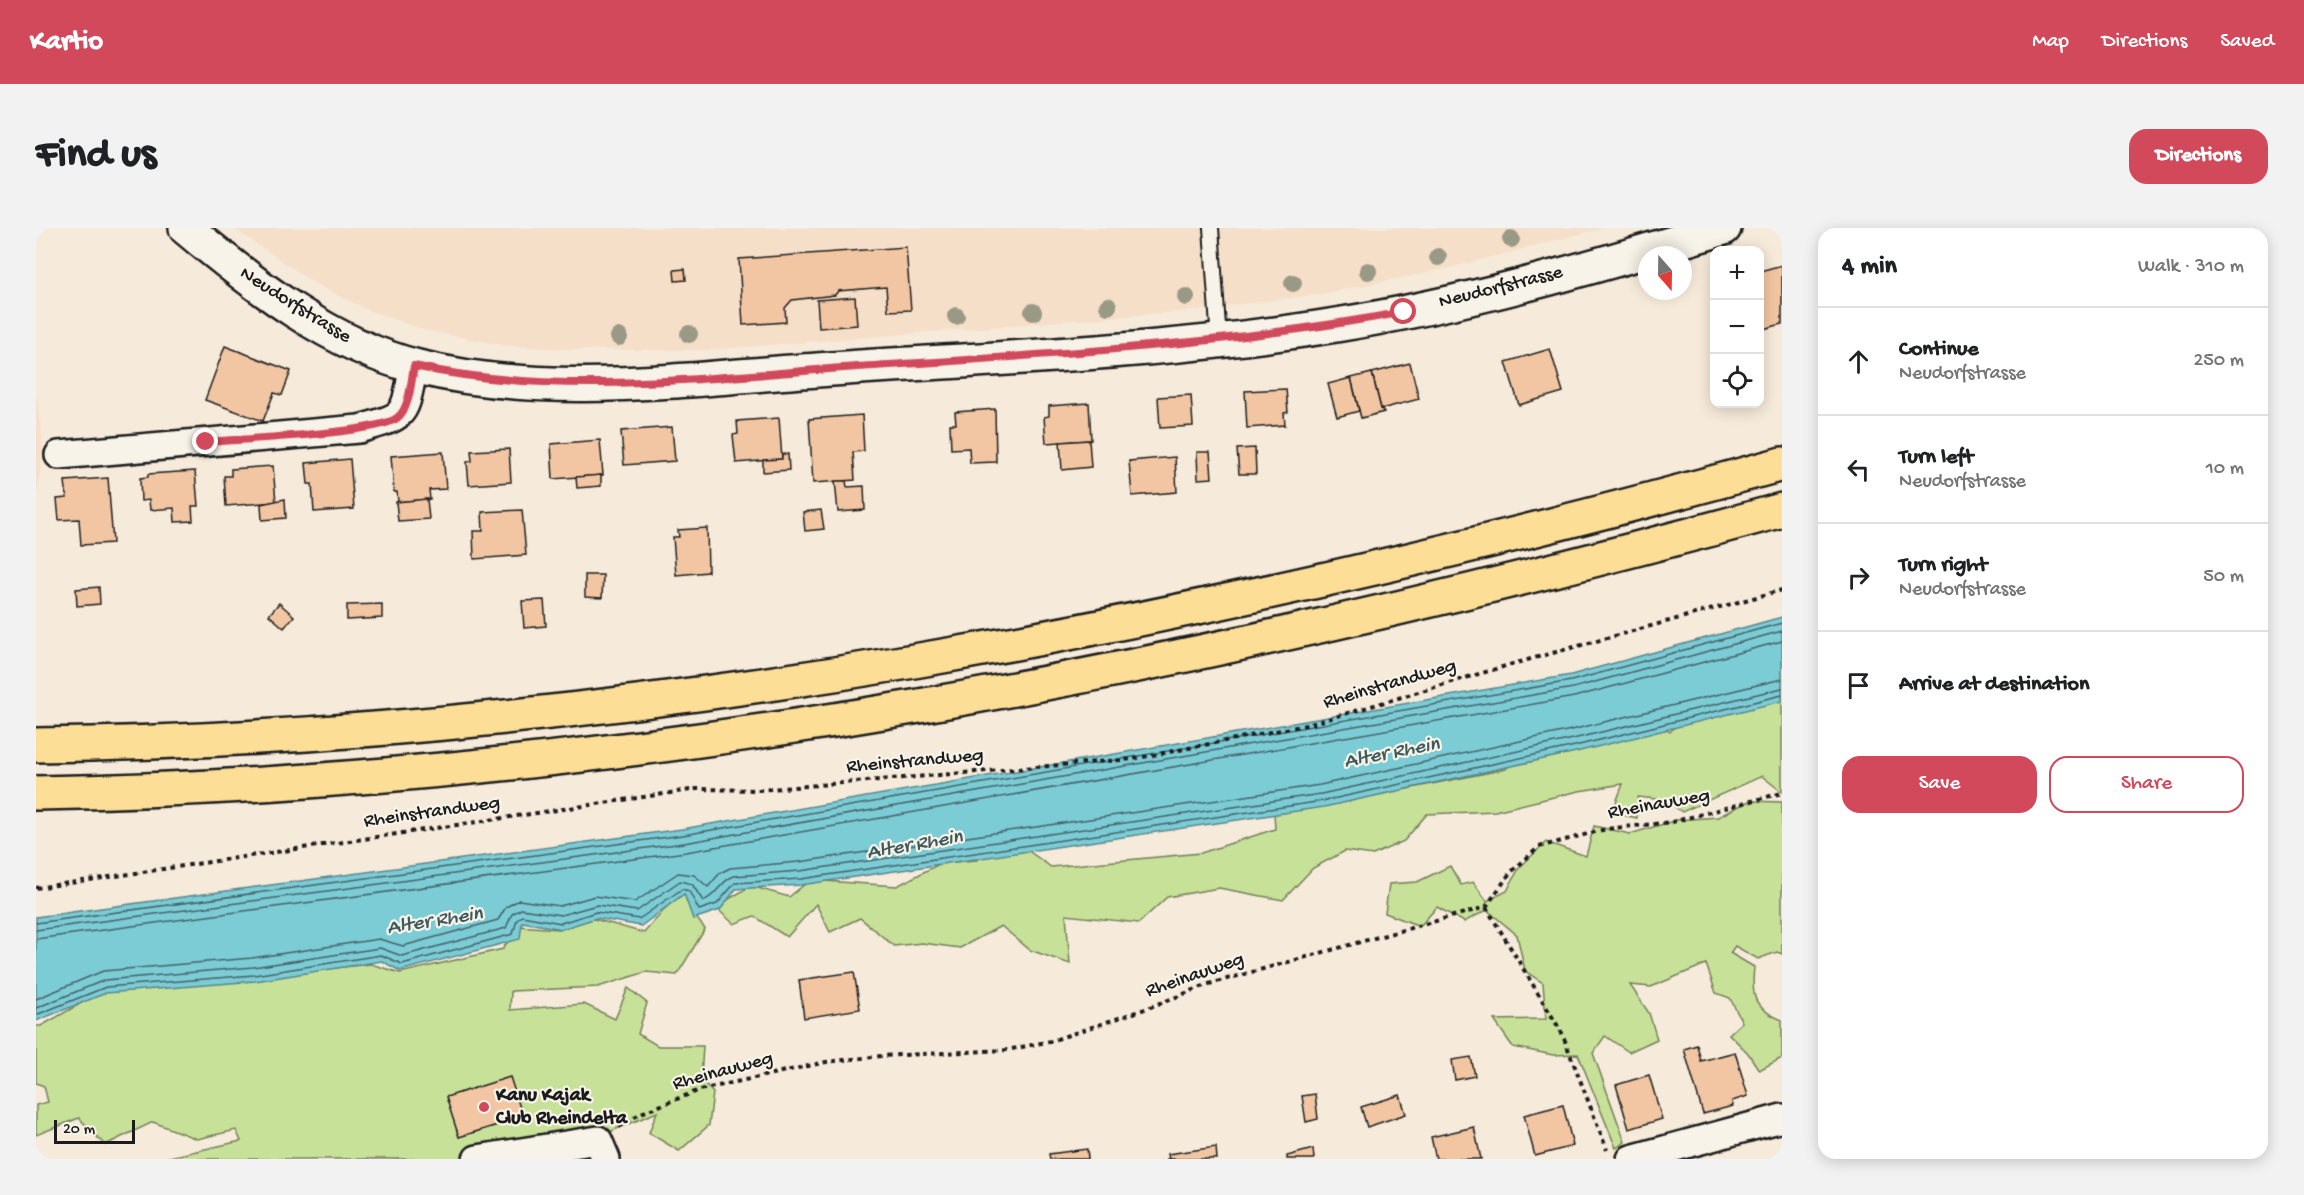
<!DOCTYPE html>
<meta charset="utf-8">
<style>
body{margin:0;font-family:"Gochi Hand",sans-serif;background:#f2f2f2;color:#202124}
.controls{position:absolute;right:18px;top:18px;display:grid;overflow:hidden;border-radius:12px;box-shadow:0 3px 15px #0003}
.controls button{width:54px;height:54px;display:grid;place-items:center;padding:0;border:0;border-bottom:2px solid #e0e0e0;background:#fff;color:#202124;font:30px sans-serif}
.compass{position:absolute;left:1602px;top:18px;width:54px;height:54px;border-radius:50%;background:#fff;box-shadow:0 3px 15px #0003;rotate:160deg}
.scale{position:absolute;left:18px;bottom:15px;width:81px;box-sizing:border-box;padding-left:6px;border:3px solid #1c1c1c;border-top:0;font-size:16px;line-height:21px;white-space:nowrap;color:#1c1c1c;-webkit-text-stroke:4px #f7f3e8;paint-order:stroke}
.stop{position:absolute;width:18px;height:18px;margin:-14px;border:4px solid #d1495b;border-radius:50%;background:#fff}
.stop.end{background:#d1495b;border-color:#fff;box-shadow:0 2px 6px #0008}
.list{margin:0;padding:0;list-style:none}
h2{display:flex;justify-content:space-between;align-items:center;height:78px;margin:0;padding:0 24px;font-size:26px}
h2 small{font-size:20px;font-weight:400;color:#757577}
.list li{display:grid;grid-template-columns:39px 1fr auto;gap:18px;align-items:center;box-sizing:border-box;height:108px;padding:0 24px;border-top:2px solid #e0e0e0}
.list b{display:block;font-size:22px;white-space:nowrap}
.list p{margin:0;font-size:20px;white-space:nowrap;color:#757577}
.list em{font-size:20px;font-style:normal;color:#757577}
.actions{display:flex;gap:12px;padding:18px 24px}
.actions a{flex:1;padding:14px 0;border:2px solid #d1495b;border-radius:18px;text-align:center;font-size:21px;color:#d1495b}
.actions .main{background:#d1495b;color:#fff}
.icon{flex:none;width:33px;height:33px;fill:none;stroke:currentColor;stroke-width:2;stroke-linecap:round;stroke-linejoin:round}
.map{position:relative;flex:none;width:1746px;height:931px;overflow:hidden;border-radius:18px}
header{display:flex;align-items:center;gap:36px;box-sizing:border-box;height:84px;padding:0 30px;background:#d1495b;color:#fff}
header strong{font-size:28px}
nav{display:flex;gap:33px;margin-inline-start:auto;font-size:21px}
.intro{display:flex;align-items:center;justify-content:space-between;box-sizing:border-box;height:144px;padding:0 36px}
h1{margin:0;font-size:42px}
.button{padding:15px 27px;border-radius:18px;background:#d1495b;color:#fff;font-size:21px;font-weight:700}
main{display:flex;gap:36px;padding:0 36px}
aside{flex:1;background:#fff;border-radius:18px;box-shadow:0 3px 15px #0003}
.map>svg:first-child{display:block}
.built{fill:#f5dfc9}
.green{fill:#c7e198;stroke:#727e5a;stroke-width:1.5}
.water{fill:#7cccd6;stroke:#56868c;stroke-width:1.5}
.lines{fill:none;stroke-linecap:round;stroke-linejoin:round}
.shore{stroke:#426266;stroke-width:1.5}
.building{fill:#f2c6a2;stroke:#1c1c1c;stroke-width:1.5}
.lane-casing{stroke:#1c1c1c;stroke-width:18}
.street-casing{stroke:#1c1c1c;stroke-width:32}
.secondary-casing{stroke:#1c1c1c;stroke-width:38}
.highway-casing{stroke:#1c1c1c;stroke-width:38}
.path{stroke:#1c1c1c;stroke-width:4;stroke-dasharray:4.5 4.5;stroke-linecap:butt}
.lane{stroke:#f7f3e8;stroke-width:14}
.street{stroke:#f7f3e8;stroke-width:27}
.secondary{stroke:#f7f3e8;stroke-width:33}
.highway{stroke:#fcde96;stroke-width:33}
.tree{fill:#9a9986}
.route{stroke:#d1495b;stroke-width:8}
.poi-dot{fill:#d1495b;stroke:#f7f3e8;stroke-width:2}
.labels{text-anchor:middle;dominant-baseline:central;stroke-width:4.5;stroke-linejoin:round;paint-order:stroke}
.street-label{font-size:20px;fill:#1c1c1c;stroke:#f7f3e8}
.poi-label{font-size:20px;font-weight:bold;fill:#1c1c1c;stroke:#f7f3e8;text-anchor:start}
.water-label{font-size:21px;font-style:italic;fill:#3e5a5d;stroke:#f7f3e8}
</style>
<header>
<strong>Kartio</strong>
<nav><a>Map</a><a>Directions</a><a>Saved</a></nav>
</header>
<div class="intro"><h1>Find us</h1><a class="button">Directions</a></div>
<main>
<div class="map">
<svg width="1746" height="931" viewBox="0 0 1746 931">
<rect width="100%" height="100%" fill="#f6eada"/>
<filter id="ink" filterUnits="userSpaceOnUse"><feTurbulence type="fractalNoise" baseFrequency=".0167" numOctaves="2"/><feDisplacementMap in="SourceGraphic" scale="12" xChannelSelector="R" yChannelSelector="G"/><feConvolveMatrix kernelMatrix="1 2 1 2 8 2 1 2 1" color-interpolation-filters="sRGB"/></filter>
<g filter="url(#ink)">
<g class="built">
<polygon points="197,0 1567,0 1405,42 1286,66 1152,83 673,122 552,122 471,118 388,102 332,82 281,57"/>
<polygon points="0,166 7,217 0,275"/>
</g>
<g class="green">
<polygon points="1746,429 1746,564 1726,548 1646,584 1629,572 1602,569 1601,590 1576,585 1587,556 1543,563 1459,583 1391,586 1368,613 1337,627 1309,623 1277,640 1247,672 1183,660 1131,669 1103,695 1030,687 1034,736 994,722 965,698 924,720 886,715 858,718 824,690 794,704 780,676 751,709 718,688 698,696 679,679 715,658 753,669 774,652 861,658 905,635 941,632 977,612 1015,639 1165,625 1239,601 1237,569 1328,558 1371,561 1470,541 1491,515 1599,477 1634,504 1657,478"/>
<path d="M1713,573L1746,574V726L1741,724L1722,731L1699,718L1694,725L1718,739C1715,768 1717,780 1746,792V830L1723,842L1712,825L1693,806L1706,794L1694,770L1680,765L1670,736L1615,759L1594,757L1613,785L1621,811L1593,824L1569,808L1557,825L1589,914L1580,920L1542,826L1517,827L1477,819L1458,792L1510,791L1507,755L1489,743L1481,707L1451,682L1428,694L1401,679L1384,698L1349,685L1353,656L1381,654L1414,638L1425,657L1437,654L1451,673L1471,663L1483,640L1510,614L1550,628L1558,598L1594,606L1641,592L1682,589Z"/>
<polygon points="648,659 659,688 669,701 641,747 610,744 562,759 475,763 474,782 548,776 579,791 592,760 611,775 602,806 622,818 667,818 665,851 677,865 673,897 643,923 613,905 621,884 564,908 520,922 552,931 125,931 205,913 200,902 161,911 117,894 69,917 43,890 0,907 0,877 12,874 8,858 0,855 0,798 5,798 63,765 335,736 364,745 467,721 481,698 523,701 555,690 608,705"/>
</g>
<polygon class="water" points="1746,389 1746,473 1540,524 1288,579 765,657 700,661 684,682 657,691 648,666 605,698 560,690 526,701 486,694 484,711 364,743 346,733 219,753 70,765 0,793 0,689 646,601 1535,447"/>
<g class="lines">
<g class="shore">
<polyline points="0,695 647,607 1535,453 1746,395"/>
<polyline points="0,702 648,615 1537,460 1746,403"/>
<polyline points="0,711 650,624 1538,469 1746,413"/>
<polyline points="0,771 67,743 216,730 343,711 367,718 462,692 470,679 483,672 524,678 559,668 599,674 642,645 658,647 672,659 684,645 694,640 763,634 1284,557 1535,502 1746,451"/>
<path d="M0,780L69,752L217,739L344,720L366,728L470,700L476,686L485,681L525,687L561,677L601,683L644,653L656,656L667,673C681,668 684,653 698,648L764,643L1285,566L1537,511L1746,460"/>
<polyline points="0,787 70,759 218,747 345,727 366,736 477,706 481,692 486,688 525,695 560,684 603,691 646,661 653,663 663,682 681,676 699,655 765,651 1287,573 1539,518 1746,467"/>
</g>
</g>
<g class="building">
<polygon points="870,19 875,82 852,83 850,59 802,63 799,67 756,72 749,80 750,94 707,97 703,31"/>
<polygon points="1746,37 1746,96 1724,102 1724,43"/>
<polygon points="649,41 650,52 639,53 638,42"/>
<polygon points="819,69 821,97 783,100 781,72"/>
<polygon points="189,118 255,143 246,167 238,165 227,193 169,172"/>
<polygon points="1514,121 1527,164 1483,177 1470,134"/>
<polygon points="1374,135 1383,171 1345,181 1336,145"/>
<polygon points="1336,145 1345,181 1348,184 1325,190 1315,150"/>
<polygon points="1315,150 1323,183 1301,189 1292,156"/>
<polygon points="1250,161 1252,184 1248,185 1249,197 1211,200 1209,163"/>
<polygon points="1155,167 1157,198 1124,200 1122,169"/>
<polygon points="1053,175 1055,212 1010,215 1008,189 1013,188 1013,178"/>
<polygon points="959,181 960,234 934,235 933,220 915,221 914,196 920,196 919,184"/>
<polygon points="826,187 828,223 817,224 819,252 777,255 773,191"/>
<polygon points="743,190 746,231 700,235 697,207 702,206 701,193"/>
<polygon points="636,199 639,233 588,237 585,203"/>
<polygon points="564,212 567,247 517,251 515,216"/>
<polygon points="1053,212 1055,239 1026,242 1024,214"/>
<polygon points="1219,220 1220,246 1203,246 1201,221"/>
<polygon points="473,221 475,254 433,257 431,234 436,233 435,223"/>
<polygon points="407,224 410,261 393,262 394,271 362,274 361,264 358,264 355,228"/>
<polygon points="1161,224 1174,224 1176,250 1162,251"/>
<polygon points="746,226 752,226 753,242 727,244 727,232 746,231"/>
<polygon points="1139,229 1141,264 1096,268 1093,233"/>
<polygon points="314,231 318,281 278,284 276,256 272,256 270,235"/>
<polygon points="237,238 240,274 190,278 188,248 195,248 195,241"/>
<polygon points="159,243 162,278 156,278 157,293 139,294 138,280 114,282 113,272 105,273 104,250 112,249 112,246"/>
<polygon points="565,247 565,258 541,260 540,249"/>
<polygon points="72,250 77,315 45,317 43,291 23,292 21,271 31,270 29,253"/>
<polygon points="799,253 810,253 811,259 828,258 829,282 802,284"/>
<polygon points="249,271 250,290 226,292 225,276"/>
<polygon points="391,271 393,291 362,293 360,274"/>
<polygon points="486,282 490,327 438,331 437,303 447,303 446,284"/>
<polygon points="785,282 788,301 769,303 767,284"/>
<polygon points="671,300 672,344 640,347 637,309 643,309 642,302"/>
<polygon points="549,347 567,347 566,370 549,369"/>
<polygon points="63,359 64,376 41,378 40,361"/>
<polygon points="508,372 510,398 488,400 486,373"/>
<polygon points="243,375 258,388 248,400 233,387"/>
<polygon points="346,376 346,390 311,392 311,377"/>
<polygon points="818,744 824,781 768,790 763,752"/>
<polygon points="1661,817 1665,833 1699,824 1712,868 1696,873 1697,878 1667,886 1648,821"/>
<polygon points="1435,829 1439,848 1419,852 1416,832"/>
<polygon points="1613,847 1626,891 1593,901 1580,857"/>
<polygon points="474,849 487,889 423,909 410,869"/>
<polygon points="1279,866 1282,891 1270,894 1266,868"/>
<polygon points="1364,867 1370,886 1331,899 1325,879"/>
<polygon points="1527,877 1537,918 1499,928 1488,887"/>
<polygon points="1438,899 1445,931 1400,931 1395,909"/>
<polygon points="1180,919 1181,931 1130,931 1133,931 1132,926"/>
<polygon points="1051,921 1052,931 1014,931 1013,926"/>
<polygon points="1277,921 1278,931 1251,931 1251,928"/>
</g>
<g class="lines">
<g class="lane-casing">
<polyline id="lane" points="1175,0 1183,113"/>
</g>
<g class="street-casing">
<g id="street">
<path d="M23,227L323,201C373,187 367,189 378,138"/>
<polyline points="441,931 562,912 570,931"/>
<polyline points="1595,931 1746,890"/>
</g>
</g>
<g class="secondary-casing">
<path id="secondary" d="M150,0C218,57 294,117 382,139C509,171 652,151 781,142C954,130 1129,125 1300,97C1431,76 1561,38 1688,0"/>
</g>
<g class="highway-casing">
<g id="highway">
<path d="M0,517C590,509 1179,393 1746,236"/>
<path d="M0,565C592,555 1177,438 1746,282"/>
</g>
</g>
<g class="path">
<polyline points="0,660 661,561 722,562 1097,531 1275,496 1473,437 1746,362"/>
<polyline points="1450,679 1526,805 1571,922"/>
<polyline points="583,899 605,885 664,862 790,834 845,828 971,822 1015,813 1112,780 1173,756 1450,679 1474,645 1503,619 1570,601 1636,594 1746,565"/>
</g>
<use href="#lane" class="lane"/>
<use href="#street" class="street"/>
<use href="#secondary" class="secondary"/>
<use href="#highway" class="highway"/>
</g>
<g class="tree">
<circle cx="1475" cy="11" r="9"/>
<circle cx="1402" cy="29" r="9"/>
<circle cx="1332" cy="43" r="9"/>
<circle cx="1257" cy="55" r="9"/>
<circle cx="1150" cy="69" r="9"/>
<circle cx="1072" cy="78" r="9"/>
<circle cx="997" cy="84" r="9"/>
<circle cx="920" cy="88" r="9"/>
<circle cx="653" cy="106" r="9"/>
<circle cx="583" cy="109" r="9"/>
</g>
</g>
<g class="lines" filter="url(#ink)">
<path class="route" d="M170,214C204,211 340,206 361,190C374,180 375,154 378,138C523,170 675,149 821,139C1004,127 1187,118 1368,84"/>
</g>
<circle class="poi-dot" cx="448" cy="879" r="6"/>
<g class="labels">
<g class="street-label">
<text transform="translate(1465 60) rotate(-14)">Neudorfstrasse</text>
<text transform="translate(259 78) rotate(32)">Neudorfstrasse</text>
<text transform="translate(1354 457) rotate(-16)">Rheinstrandweg</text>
<text transform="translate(879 534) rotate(-5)">Rheinstrandweg</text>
<text transform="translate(1623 577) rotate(-10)">Rheinauweg</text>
<text transform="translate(396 585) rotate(-8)">Rheinstrandweg</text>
<text transform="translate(1159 748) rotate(-19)">Rheinauweg</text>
<text transform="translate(687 844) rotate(-15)">Rheinauweg</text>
</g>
<g class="poi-label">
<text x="460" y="868">Kanu Kajak<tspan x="460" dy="23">Club Rheindelta</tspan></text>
</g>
<g class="water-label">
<text transform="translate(1356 526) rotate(-11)">Alter Rhein</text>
<text transform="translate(879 618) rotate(-10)">Alter Rhein</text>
<text transform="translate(399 694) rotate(-9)">Alter Rhein</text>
</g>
</g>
</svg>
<div class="controls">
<button>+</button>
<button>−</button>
<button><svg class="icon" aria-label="locate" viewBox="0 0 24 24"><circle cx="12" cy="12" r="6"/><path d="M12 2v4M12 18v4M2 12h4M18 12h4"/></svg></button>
</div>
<svg class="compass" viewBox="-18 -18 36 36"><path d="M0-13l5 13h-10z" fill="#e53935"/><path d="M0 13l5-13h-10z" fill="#757577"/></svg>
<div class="scale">20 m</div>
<div class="stop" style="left:1368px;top:84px"></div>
<div class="stop end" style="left:170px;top:214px"></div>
</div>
<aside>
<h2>4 min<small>Walk · 310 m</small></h2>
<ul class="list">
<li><svg class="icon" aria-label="ahead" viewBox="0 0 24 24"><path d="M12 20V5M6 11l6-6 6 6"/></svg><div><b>Continue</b><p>Neudorfstrasse</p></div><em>250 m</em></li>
<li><svg class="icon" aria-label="left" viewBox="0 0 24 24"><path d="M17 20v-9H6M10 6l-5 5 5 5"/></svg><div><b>Turn left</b><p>Neudorfstrasse</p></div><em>10 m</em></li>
<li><svg class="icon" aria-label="right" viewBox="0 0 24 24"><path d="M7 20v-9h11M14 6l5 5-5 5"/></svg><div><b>Turn right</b><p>Neudorfstrasse</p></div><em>50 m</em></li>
<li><svg class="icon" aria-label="arrive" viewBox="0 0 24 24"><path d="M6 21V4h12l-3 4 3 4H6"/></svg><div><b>Arrive at destination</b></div></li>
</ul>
<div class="actions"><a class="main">Save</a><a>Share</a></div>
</aside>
</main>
